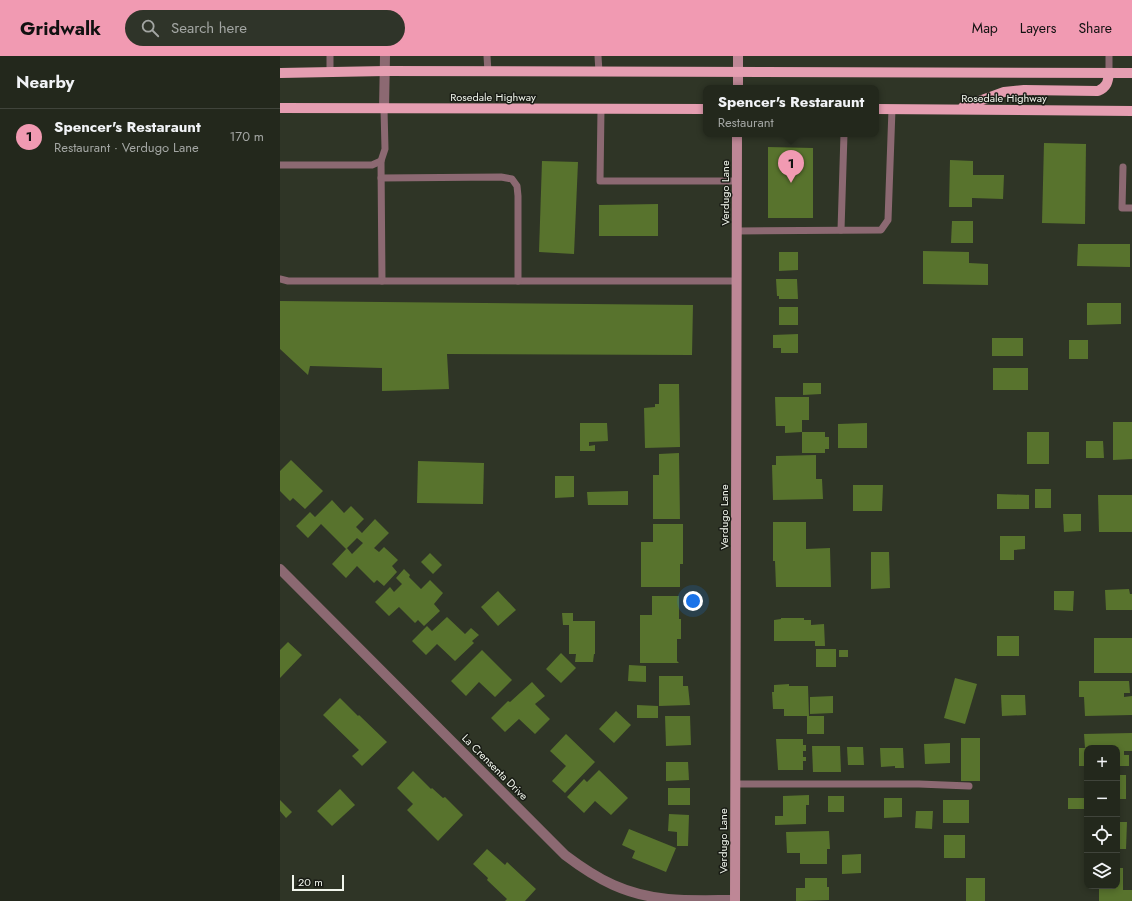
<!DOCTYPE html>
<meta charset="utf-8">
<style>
body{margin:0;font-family:Jost,sans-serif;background:#2f3429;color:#f1f3f6}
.controls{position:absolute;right:12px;bottom:12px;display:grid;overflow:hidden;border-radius:8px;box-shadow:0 2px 6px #0003}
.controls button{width:36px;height:36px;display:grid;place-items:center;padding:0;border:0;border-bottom:1px solid #40443b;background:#23281c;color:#f1f3f6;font:20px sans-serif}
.scale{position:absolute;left:12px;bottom:10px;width:52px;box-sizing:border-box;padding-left:4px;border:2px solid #f1f6ec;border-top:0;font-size:11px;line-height:14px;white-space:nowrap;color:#f1f6ec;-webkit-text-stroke:3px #191c15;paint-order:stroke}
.you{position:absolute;left:413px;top:545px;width:14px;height:14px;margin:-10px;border:3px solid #fff;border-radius:50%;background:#1a73e8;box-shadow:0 0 0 6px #1a73e833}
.badge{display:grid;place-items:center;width:26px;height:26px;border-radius:50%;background:#f19ab2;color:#111;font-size:13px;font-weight:700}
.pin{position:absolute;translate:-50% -33px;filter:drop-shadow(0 1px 2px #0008)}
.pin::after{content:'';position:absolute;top:21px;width:14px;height:12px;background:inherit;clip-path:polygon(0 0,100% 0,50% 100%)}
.popup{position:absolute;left:423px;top:29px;width:176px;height:52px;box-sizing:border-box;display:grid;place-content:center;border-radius:8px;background:#23281c;filter:drop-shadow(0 1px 3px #0005);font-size:13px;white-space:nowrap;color:#a3a6a3}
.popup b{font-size:15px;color:#f1f3f6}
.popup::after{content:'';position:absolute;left:50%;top:100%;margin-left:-8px;border:8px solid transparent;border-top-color:#23281c}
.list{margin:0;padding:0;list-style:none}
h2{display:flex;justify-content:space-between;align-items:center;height:52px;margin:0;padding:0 16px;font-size:17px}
h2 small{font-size:13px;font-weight:400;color:#a3a6a3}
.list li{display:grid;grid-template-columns:26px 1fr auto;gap:12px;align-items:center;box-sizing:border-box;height:56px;padding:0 16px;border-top:1px solid #40443b}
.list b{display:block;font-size:15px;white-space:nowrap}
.list p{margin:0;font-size:13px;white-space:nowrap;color:#a3a6a3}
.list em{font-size:13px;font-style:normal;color:#a3a6a3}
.icon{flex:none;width:22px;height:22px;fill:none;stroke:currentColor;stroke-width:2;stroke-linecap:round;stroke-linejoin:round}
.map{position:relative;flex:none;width:852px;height:845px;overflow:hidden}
header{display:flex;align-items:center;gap:24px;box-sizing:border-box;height:56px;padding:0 20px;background:#f19ab2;color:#111}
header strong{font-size:19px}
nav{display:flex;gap:22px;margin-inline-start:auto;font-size:14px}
.search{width:280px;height:36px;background:#2f3429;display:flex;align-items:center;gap:10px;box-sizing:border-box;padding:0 14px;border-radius:22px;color:#a3a6a3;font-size:15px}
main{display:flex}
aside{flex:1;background:#23281c}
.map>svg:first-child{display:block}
.building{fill:#58732d}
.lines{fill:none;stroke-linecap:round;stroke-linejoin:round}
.lane{stroke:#8c6972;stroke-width:7}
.street{stroke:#8c6972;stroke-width:10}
.secondary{stroke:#be8796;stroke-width:10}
.primary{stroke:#e59eb1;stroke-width:10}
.labels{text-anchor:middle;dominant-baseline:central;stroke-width:3;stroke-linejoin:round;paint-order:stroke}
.street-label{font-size:11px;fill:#f1f6ec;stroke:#191c15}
</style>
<header>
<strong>Gridwalk</strong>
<div class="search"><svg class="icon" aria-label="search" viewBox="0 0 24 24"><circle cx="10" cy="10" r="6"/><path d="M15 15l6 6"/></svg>Search here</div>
<nav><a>Map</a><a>Layers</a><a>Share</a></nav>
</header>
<main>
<aside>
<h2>Nearby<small></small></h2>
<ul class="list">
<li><span class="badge">1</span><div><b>Spencer's Restaraunt</b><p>Restaurant · Verdugo Lane</p></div><em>170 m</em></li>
</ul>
</aside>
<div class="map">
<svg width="852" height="845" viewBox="0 0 852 845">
<rect width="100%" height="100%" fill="#2f3526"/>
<g class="building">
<polygon points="764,87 806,88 805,168 762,167"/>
<polygon points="488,91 533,92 533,162 488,162"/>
<polygon points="670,104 693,105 693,119 724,119 723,143 692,142 692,151 669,151"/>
<polygon points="262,105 298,106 294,198 259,196"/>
<polygon points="378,148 378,180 319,180 319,149"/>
<polygon points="672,165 693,165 693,187 671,187"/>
<polygon points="798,188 850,188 850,211 797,210"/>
<polygon points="643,195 689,196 689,207 708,208 708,229 643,228"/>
<polygon points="499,196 518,196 518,214 499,215"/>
<polygon points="496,223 517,223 518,243 499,243 499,240 497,240"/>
<polygon points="0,245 413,249 412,299 167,298 169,333 102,335 102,312 30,310 28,319 0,293"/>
<polygon points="807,247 841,247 841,268 807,269"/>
<rect x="499" y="251" width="19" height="18"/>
<polygon points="518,278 518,297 501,297 501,292 493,292 493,279"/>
<rect x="712" y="282" width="31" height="18"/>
<rect x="789" y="284" width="19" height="19"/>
<rect x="713" y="312" width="35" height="22"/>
<polygon points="523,327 541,327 541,338 523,339"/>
<polygon points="379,328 399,328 400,391 365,392 364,352 375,351 375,348 379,348"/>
<polygon points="495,341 529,341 529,364 522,364 522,376 505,377 505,370 496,370"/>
<polygon points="833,366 852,366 852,403 833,404"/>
<polygon points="300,367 327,367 328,385 309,386 309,390 315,389 315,395 300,395"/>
<polygon points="587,367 587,392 558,392 558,368"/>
<polygon points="522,376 545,376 545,381 549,381 549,393 545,393 545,397 522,397"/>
<rect x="747" y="376" width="22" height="32"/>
<polygon points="806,385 823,385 824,402 806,402"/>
<polygon points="399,397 400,463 373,463 373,419 379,419 379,398"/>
<polygon points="536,399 536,423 542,423 543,443 493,444 492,409 496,409 496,400"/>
<polygon points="11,404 43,435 25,453 13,442 10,445 0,435 0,415"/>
<polygon points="138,405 204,407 203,448 137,447"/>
<polygon points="275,420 294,420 294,441 275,442"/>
<polygon points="573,429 603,429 602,455 573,455"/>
<rect x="755" y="433" width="16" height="19"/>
<polygon points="348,435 348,449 308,449 307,436"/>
<polygon points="717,438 749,439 749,453 717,453"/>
<polygon points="818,439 852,439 852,476 819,476"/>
<polygon points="52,444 64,457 71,450 84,463 76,471 82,477 95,463 109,477 94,492 99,496 104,491 118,504 112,510 117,516 104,530 97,524 94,527 77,510 66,522 52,508 67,492 72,498 83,487 77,482 66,493 41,468 28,482 16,470 30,456 35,461"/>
<polygon points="783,458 801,458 801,475 784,476"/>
<polygon points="493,466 526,466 526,493 550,492 551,531 496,531 495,505 493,505"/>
<polygon points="373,468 403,468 403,508 400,508 400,531 361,531 361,486 373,486"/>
<polygon points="720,480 745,480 745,493 734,494 734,504 720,504"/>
<polygon points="591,496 609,496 610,532 591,533"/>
<polygon points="150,497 162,509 153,518 141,506"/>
<polygon points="124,513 130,519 129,521 141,533 150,524 163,537 154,548 160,555 144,570 138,564 135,567 119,551 109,560 95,546 110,531 114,536 122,528 116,522"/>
<polygon points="849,533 850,538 852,538 852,554 826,554 825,534"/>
<polygon points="218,535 236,554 218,570 201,551"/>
<polygon points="774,535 794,535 793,555 774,554"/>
<polygon points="372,540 399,540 399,563 401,563 401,583 397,583 397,605 399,607 360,607 360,559 372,559"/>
<polygon points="282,557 293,557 293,565 315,565 315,598 314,598 313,606 295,606 296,598 289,598 289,569 283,569"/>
<polygon points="167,561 185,578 191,572 199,579 192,585 194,587 175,605 157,588 146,599 132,585 147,570 152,575"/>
<polygon points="501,562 524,562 524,564 531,564 531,569 544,568 545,590 535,590 535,585 494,585 494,564 501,563"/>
<rect x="717" y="580" width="22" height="20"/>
<rect x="814" y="582" width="38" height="35"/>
<polygon points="8,586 22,599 0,622 0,594"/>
<rect x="536" y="593" width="20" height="18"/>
<polygon points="202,594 232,624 215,641 199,626 186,640 171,625"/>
<rect x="559" y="594" width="9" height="7"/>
<polygon points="281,597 296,612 281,627 266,613"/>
<polygon points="349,609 366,610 366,626 348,625"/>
<polygon points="379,620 403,620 403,630 408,630 410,649 379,650"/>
<polygon points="675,622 697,628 685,668 664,662"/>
<polygon points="799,625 849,625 850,637 844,637 844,641 852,640 852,659 805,660 804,641 799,641"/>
<polygon points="252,626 265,640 255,648 270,663 255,678 239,663 225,676 211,662 228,645 230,646"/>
<polygon points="509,628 509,630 528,630 529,660 504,660 504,653 493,653 492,636 494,636 494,629"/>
<polygon points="721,639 745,639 746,659 722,660"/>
<polygon points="553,640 553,657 530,658 530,641"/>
<polygon points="60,642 78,660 79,659 107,686 82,710 72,700 79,694 43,659"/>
<polygon points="357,649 378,650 378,662 357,662"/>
<polygon points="336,655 351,669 334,687 319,673"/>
<polygon points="385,660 410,660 411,689 386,690"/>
<rect x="527" y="660" width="17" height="18"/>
<polygon points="852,677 852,695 844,695 844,699 849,699 849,710 837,710 837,692 807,692 807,710 799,710 799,692 805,692 804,678"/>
<polygon points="286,678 315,706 285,737 272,725 286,710 270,695"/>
<rect x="681" y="682" width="19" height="43"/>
<polygon points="496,683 523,683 523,689 526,689 526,695 523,695 523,701 526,701 526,705 523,705 523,714 498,714"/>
<polygon points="670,687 670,707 645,708 644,688"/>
<polygon points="532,690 560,690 561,716 533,716"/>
<polygon points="567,691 583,691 584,709 568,709"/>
<polygon points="600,692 623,692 624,712 615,712 615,710 601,711"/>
<polygon points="386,706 408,706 409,724 386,725"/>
<polygon points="319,714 348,742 331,759 315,745 304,757 287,741 304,723 307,726"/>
<polygon points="133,715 151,733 152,732 163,742 165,741 183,759 158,785 127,754 133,748 117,732"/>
<rect x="837" y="719" width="9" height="24"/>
<rect x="388" y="732" width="22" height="17"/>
<polygon points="60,733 75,749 52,770 37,755"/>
<polygon points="529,739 529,749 526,749 526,768 495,769 495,760 503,760 503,740"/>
<rect x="548" y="740" width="16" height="16"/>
<polygon points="604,742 622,742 622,761 604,762"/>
<polygon points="788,742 804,742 805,753 788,753"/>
<polygon points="0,744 12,756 6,762 0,755"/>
<rect x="663" y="744" width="26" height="23"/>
<polygon points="636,755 653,755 652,773 635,772"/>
<polygon points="389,758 409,759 408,790 397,790 397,776 388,775"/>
<polygon points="837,766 847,766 846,793 837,793"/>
<polygon points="349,773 396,792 386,816 352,802 355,795 342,789"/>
<polygon points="549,775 550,793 547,793 547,808 520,808 520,797 507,797 506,776"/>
<rect x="664" y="779" width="21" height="23"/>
<polygon points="207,793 225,809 227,806 256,833 245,845 225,845 227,843 207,824 208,822 193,808"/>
<polygon points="581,798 581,817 562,818 562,799"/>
<polygon points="837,812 843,812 843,834 852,834 852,845 819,845 819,830 837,830"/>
<polygon points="525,822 547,822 547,831 549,831 549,844 516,845 516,832 525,832"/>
<rect x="686" y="822" width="19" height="23"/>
</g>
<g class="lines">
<g class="lane">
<polyline points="207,0 208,16"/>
<polyline points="318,0 319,16"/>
<polyline points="50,16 50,0"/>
<polyline points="829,17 829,0"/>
<polyline points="321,53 320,125 457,125"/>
<polyline points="101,105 102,225 457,225"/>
<polyline points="0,109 92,109 101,105 105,93 104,53"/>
<polyline points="843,111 842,152 852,152"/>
<polyline points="101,122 221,121 232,123 237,130 238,140 238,225"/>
<polyline points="561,174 564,78"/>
<polyline points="457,175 601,174 608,164 612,53"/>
<polyline points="0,223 8,225 102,225"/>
<polyline points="455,728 639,728 689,730"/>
</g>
<g class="street">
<polyline points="104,53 105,0"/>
<path d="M0,513L285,799C318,824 346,839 388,843C410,845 433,844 455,844"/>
</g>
<g class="secondary">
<polyline points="458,32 458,0"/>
<polyline points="455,845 457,78"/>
</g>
<g class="primary">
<polyline points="0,17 105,15 852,17"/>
<path d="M683,51L724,36L744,34L818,35C827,31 828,26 829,17"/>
<polyline points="0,52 426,53"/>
<polyline points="596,53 852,55"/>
</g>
</g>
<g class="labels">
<g class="street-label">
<text x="213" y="41">Rosedale Highway</text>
<text x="724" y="42">Rosedale Highway</text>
<text transform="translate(445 137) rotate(-90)">Verdugo Lane</text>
<text transform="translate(444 461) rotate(-90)">Verdugo Lane</text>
<text transform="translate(215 711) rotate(45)">La Crensenta Drive</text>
<text transform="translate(443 785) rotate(-90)">Verdugo Lane</text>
</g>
</g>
</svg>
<div class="controls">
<button>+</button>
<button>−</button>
<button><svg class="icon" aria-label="locate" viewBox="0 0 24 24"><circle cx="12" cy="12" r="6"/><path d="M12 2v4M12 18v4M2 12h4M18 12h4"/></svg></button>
<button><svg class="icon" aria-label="layers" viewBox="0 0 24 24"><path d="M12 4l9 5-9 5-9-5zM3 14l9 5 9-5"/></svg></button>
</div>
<div class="scale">20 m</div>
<div class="you"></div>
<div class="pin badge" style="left:511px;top:127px">1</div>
<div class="popup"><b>Spencer's Restaraunt</b>Restaurant</div>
</div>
</main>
